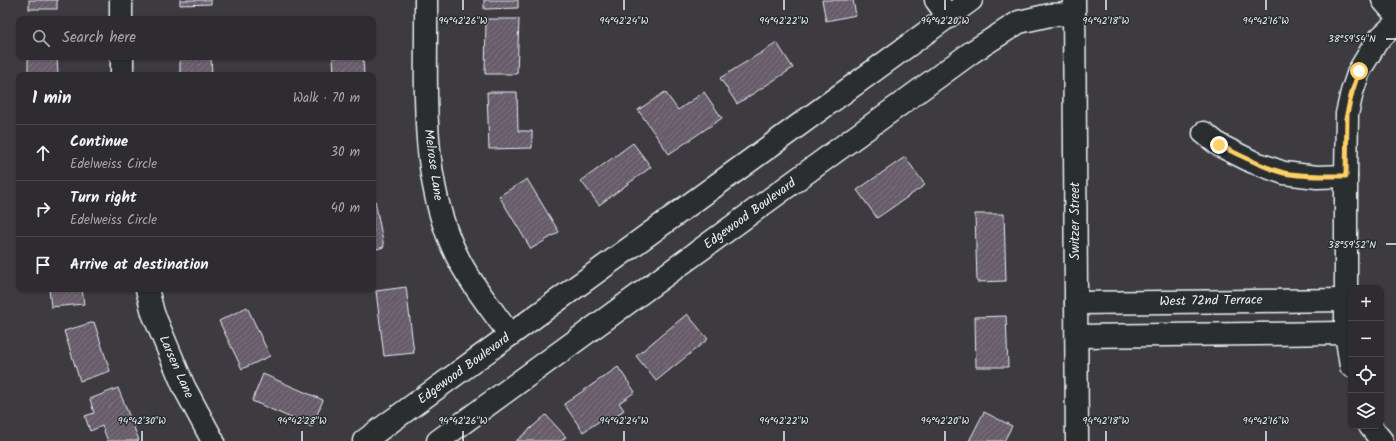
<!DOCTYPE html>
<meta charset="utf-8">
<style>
body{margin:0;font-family:Kalam,sans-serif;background:#363438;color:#f1f3f6}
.controls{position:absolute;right:12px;bottom:12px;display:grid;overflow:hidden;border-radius:8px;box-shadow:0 1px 3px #0004}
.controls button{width:36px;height:36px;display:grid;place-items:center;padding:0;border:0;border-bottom:1px solid #49484c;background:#2e2c30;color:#f1f3f6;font:20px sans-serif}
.stop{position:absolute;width:12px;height:12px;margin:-9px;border:3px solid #ffd166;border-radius:50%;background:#fff}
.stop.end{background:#ffd166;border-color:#fff;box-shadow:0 1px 4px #0008}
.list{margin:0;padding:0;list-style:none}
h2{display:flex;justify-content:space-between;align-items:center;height:52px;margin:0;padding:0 16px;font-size:17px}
h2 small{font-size:13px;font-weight:400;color:#a7a7ab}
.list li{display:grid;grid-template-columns:26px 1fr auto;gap:12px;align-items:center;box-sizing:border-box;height:56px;padding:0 16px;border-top:1px solid #49484c}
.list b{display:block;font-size:15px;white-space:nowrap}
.list p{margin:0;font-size:13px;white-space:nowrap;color:#a7a7ab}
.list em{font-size:13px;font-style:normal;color:#a7a7ab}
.icon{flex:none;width:22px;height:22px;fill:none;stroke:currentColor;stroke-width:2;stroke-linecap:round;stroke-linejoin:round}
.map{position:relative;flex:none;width:1396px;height:441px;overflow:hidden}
.search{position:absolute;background:#2e2c30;box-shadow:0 1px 3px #0004;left:16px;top:16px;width:360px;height:44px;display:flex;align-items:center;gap:10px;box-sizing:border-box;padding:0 14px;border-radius:8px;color:#a7a7ab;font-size:15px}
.panel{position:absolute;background:#2e2c30;box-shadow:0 1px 3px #0004;left:16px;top:72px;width:360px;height:220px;border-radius:8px}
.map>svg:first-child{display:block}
.building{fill:url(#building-hatch);stroke:#e8f1f8}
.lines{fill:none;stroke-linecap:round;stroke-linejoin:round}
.minor-casing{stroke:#e8f1f8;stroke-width:25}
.minor{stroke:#2a2d2e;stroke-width:22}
.route{stroke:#ffd166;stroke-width:5}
.ticks{fill:none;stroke:#e8f1f8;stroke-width:1.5}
.labels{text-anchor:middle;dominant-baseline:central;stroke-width:3;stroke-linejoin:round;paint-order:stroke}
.street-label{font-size:13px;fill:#e8f1f8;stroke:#2a2d2e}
.ticks-label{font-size:10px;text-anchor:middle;fill:#e8f1f8;stroke:#2a2d2e;stroke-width:3;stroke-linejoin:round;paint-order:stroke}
</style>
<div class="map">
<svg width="1396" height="441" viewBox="0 0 1396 441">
<defs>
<pattern id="building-hatch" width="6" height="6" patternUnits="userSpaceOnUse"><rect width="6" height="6" fill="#685c6b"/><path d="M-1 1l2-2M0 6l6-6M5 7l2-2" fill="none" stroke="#7e7481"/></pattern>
</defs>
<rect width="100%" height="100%" fill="#3d3b40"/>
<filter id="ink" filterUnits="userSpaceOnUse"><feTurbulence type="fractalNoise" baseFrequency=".025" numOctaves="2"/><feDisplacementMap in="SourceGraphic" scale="8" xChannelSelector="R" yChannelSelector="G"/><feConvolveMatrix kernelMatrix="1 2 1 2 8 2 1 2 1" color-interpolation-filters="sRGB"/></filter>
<g filter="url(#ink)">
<g class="building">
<rect x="29" y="0" width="28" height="9"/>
<polygon points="180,0 211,0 211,4 180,5"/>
<polygon points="484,0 518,0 518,8 484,9"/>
<polygon points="822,0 853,0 856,15 826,21"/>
<polygon points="486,19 519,19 517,74 485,74"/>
<polygon points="777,43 793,68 737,104 720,78"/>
<polygon points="28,57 57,57 58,75 28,75"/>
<polygon points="180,57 211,57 212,75 180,75"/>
<polygon points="333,57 363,57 364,75 334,75"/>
<polygon points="487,92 517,92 518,131 532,131 532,148 489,149"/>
<polygon points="665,92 678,110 704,92 722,118 669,154 638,110"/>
<polygon points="633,143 651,167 599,205 581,181"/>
<polygon points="905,157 925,185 877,218 857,190"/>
<polygon points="527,179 559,232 531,249 499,196"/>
<polygon points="373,195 374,195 384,247 373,250"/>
<polygon points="975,214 1004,214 1006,281 977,282"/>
<polygon points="406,287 414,353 384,356 376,291"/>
<polygon points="49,289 82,289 84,304 51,307"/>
<polygon points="247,307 270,356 242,369 219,321"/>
<polygon points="687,314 708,339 656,381 636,356"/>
<polygon points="1006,316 1008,367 976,367 975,317"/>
<polygon points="94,322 110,371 80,381 64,331"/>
<polygon points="618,367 635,392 619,403 624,410 610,420 607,416 583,432 564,404"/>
<polygon points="263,374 323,400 312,427 252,401"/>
<polygon points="118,388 139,440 137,441 108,441 102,426 90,431 85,416 94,413 90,399"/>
<polygon points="984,412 1012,426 1004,441 969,441"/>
<polygon points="546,415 566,437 561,441 516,441"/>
</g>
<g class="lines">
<g class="minor-casing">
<g id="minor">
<polyline points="121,0 121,19"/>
<path d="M426,0C427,87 418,184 460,262C474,288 493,311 510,335"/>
<polyline points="936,0 948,16"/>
<polyline points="1074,0 1077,441"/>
<polyline points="1383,0 1396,15"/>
<polyline points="122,57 122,75"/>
<polyline points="1204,133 1219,145 1253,162 1284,173 1317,177 1346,176"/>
<polyline points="147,289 153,313 184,387 213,441"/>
<polyline points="1076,303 1346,300"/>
<polyline points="1077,336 1346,333"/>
<polyline points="1351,366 1346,333 1346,176 1347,114 1352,92 1359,71 1377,41 1396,23"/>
<polyline points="1370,426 1382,441"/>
<polyline points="364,441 971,0"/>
<polyline points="438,441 972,52 1019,22 1050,15 1074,14"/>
</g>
</g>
<use href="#minor" class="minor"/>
</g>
</g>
<g class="lines" filter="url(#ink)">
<path class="route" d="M1219,145C1240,155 1261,167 1284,173C1304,177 1326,176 1346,176L1347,114L1352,92L1359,71"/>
</g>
<path class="ticks" d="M463,0V10M624,0V10M784,0V10M945,0V10M1106,0V10M1266,0V10M1386,39H1396M1386,244H1396M142,431V441M302,431V441M463,431V441M624,431V441M784,431V441M945,431V441M1106,431V441M1266,431V441"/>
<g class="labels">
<g class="street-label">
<text transform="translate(433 165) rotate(82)">Melrose Lane</text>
<text transform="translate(750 214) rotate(-36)">Edgewood Boulevard</text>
<text transform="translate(1075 221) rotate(-90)">Switzer Street</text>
<text transform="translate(1211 301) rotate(-1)">West 72nd Terrace</text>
<text transform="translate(176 367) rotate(66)">Larsen Lane</text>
<text transform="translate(464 369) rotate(-36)">Edgewood Boulevard</text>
</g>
</g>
<g class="ticks-label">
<text x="463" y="24">94°42'26"W</text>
<text x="624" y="24">94°42'24"W</text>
<text x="784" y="24">94°42'22"W</text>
<text x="945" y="24">94°42'20"W</text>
<text x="1106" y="24">94°42'18"W</text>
<text x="1266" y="24">94°42'16"W</text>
<text x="1352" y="42">38°59'54"N</text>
<text x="1352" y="248">38°59'52"N</text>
<text x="142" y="424">94°42'30"W</text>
<text x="302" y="424">94°42'28"W</text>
<text x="463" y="424">94°42'26"W</text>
<text x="624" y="424">94°42'24"W</text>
<text x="784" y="424">94°42'22"W</text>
<text x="945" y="424">94°42'20"W</text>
<text x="1106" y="424">94°42'18"W</text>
<text x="1266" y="424">94°42'16"W</text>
</g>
</svg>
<div class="controls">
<button>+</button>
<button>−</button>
<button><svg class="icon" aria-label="locate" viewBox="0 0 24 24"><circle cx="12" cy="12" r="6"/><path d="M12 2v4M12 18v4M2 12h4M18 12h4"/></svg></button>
<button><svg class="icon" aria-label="layers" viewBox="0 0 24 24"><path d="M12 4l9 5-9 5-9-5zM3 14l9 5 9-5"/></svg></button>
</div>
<div class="stop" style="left:1359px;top:71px"></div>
<div class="stop end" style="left:1219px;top:145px"></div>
<div class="search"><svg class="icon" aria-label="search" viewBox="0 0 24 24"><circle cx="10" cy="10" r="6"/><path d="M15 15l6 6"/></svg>Search here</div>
<section class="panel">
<h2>1 min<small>Walk · 70 m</small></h2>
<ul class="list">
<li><svg class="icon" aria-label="ahead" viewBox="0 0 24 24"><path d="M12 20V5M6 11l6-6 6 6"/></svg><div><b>Continue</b><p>Edelweiss Circle</p></div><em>30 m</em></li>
<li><svg class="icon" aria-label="right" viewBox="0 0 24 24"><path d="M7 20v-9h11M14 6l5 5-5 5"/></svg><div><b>Turn right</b><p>Edelweiss Circle</p></div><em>40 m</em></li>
<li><svg class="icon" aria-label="arrive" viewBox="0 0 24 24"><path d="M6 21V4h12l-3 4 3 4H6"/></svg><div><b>Arrive at destination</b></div></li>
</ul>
</section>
</div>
